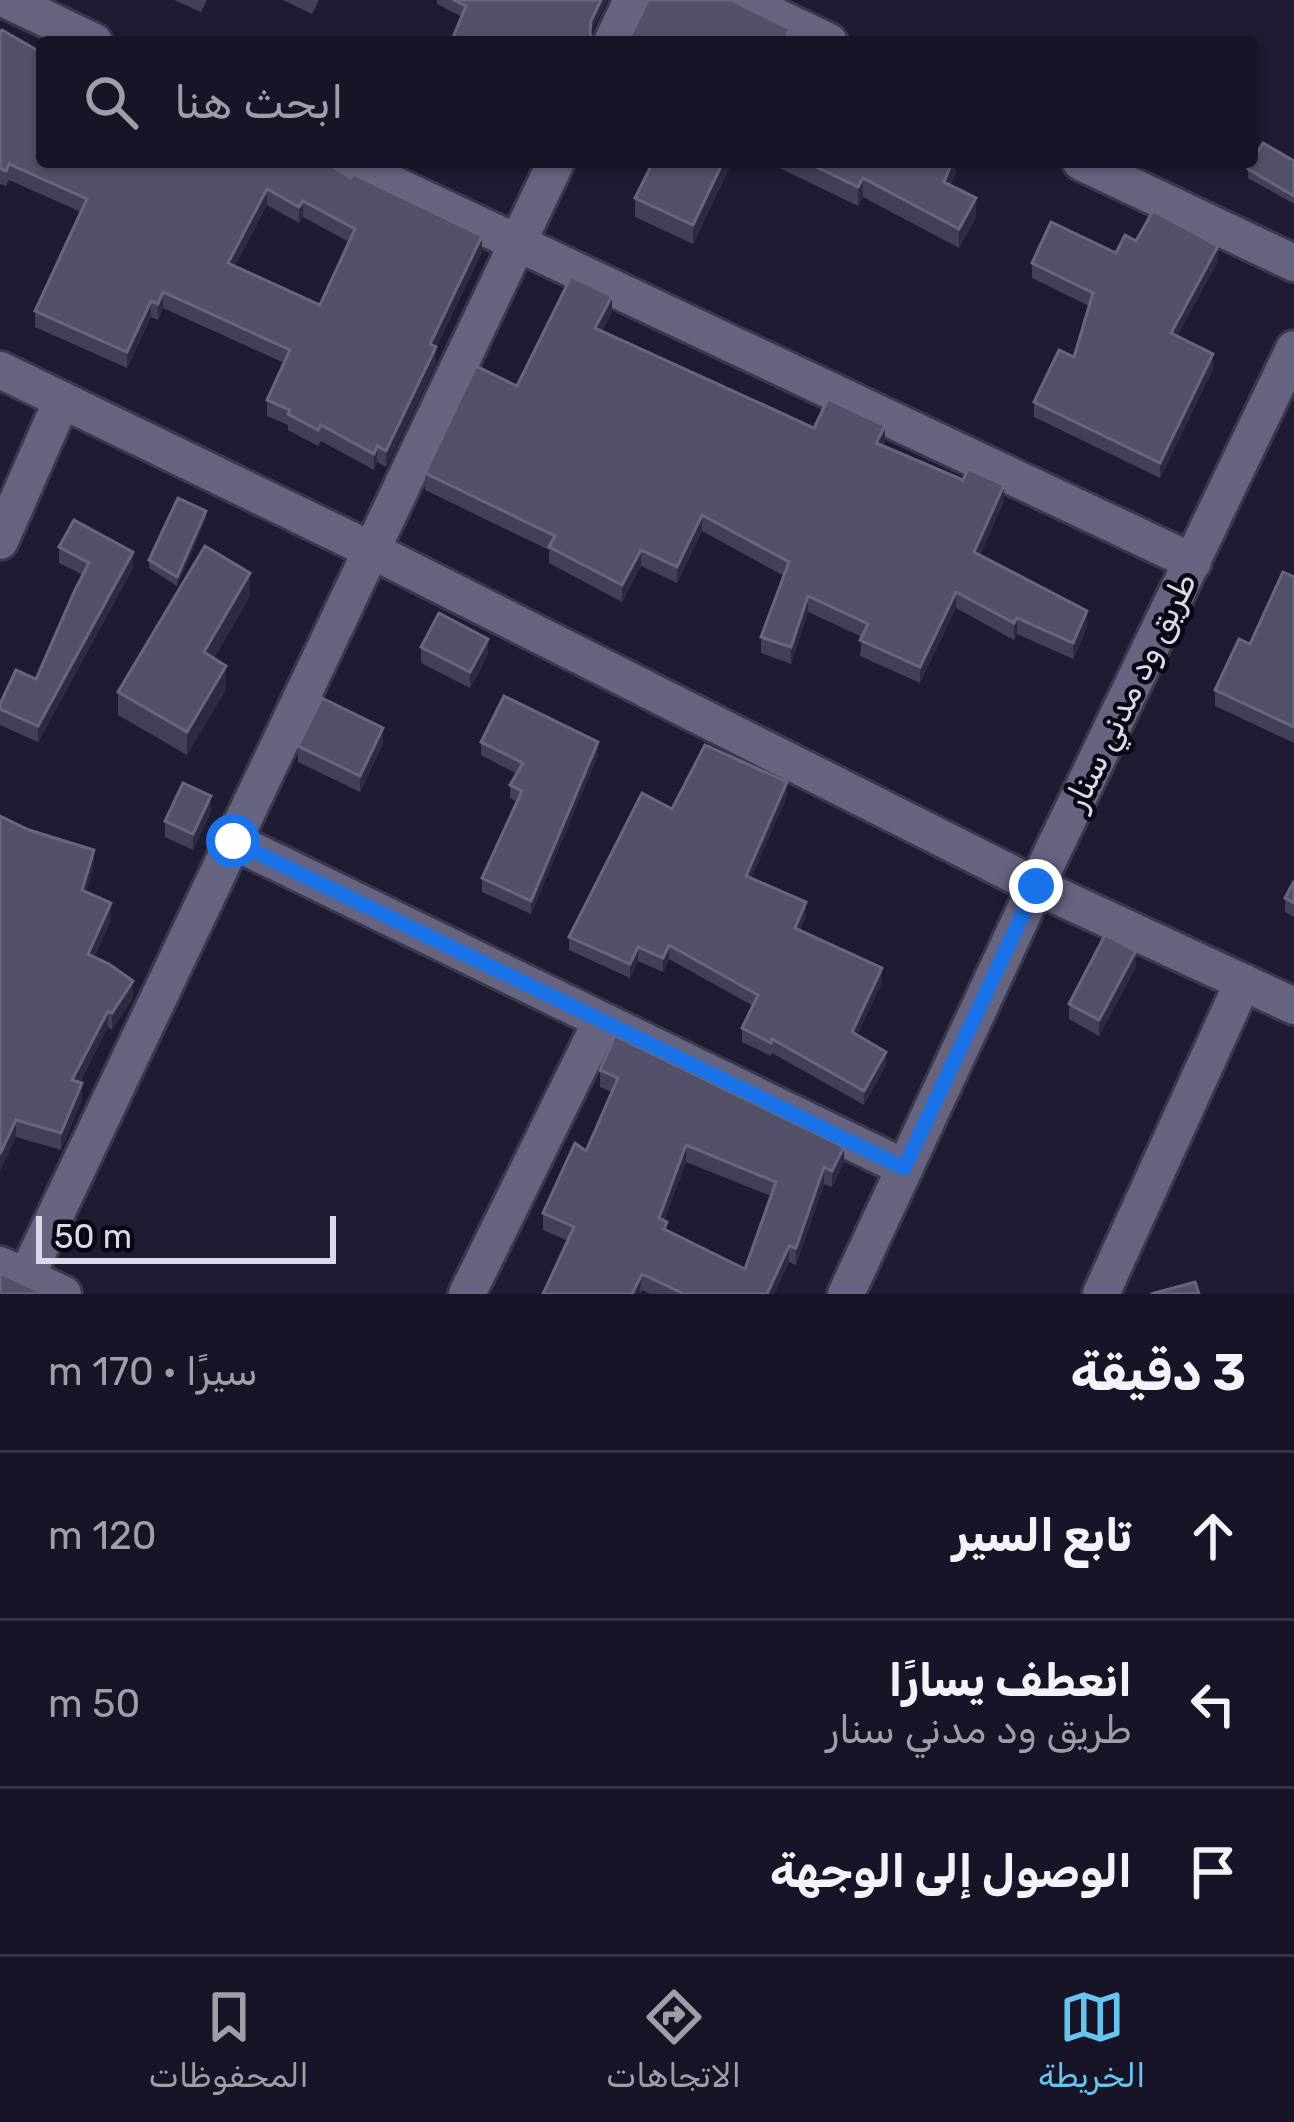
<!DOCTYPE html>
<html lang="ar">
<meta charset="utf-8">
<style>
body{margin:0;font-family:Rubik,"Noto Naskh Arabic",sans-serif;background:#1f1d2e;color:#f1f3f6;direction:rtl}
.scale{position:absolute;left:36px;bottom:30px;width:300px;box-sizing:border-box;padding-left:12px;border:6px solid #dad8e9;border-top:0;font-size:33px;line-height:42px;white-space:nowrap;color:#dad8e9;-webkit-text-stroke:9px #080712;paint-order:stroke}
.stop{position:absolute;width:36px;height:36px;margin:-27px;border:9px solid #1a73e8;border-radius:50%;background:#fff}
.stop.end{background:#1a73e8;border-color:#fff;box-shadow:0 3px 12px #0008}
.list{margin:0;padding:0;list-style:none}
h2{display:flex;justify-content:space-between;align-items:center;height:156px;margin:0;padding:0 48px;font-size:51px}
h2 small{font-size:39px;font-weight:400;color:#9e9ea7}
.list li{display:grid;grid-template-columns:78px 1fr auto;gap:36px;align-items:center;box-sizing:border-box;height:168px;padding:0 48px;border-top:3px solid #353343}
.list b{display:block;font-size:45px;white-space:nowrap}
.list p{margin:0;font-size:39px;white-space:nowrap;color:#9e9ea7}
.list em{font-size:39px;font-style:normal;color:#9e9ea7}
.icon{flex:none;width:66px;height:66px;fill:none;stroke:currentColor;stroke-width:2;stroke-linecap:round;stroke-linejoin:round}
.map{position:relative;flex:none;width:1294px;height:1294px;overflow:hidden;direction:ltr}
.search{position:absolute;background:#161426;box-shadow:0 3px 9px #0004;left:36px;right:36px;top:36px;height:132px;display:flex;align-items:center;gap:30px;box-sizing:border-box;padding:0 42px;border-radius:12px;color:#9e9ea7;font-size:45px}
.sheet{height:660px;background:#161426}
nav{display:flex;justify-content:space-around;align-items:center;box-sizing:border-box;height:168px;border-top:3px solid #353343;background:#161426;font-size:33px;color:#9e9ea7}
nav a{display:grid;justify-items:center;gap:6px}
nav .on{color:#67c4ef}
.map>svg:first-child{display:block}
.lines{fill:none;stroke-linecap:round;stroke-linejoin:round}
.minor-casing{stroke:#3b384c;stroke-width:42}
.minor{stroke:#666481;stroke-width:36}
.wall{fill:#423f5a;fill-rule:evenodd}
.shaded-wall{fill:#2d2a44}
.building{fill:#535069;stroke:#68657d;stroke-width:3;fill-rule:evenodd}
.route{stroke:#1a73e8;stroke-width:15}
.labels{text-anchor:middle;dominant-baseline:central;stroke-width:9;stroke-linejoin:round;paint-order:stroke}
.street-label{font-size:33px;fill:#dad8e9;stroke:#080712}
</style>
<div class="map">
<svg width="1294" height="1294" viewBox="0 0 1294 1294">
<rect width="100%" height="100%" fill="#1e1b33"/>
<g class="lines">
<g class="minor-casing">
<g id="minor">
<polyline points="7,0 94,42"/>
<polyline points="742,0 829,42"/>
<polyline points="612,42 632,0"/>
<polyline points="346,162 1193,562"/>
<polyline points="1081,162 1294,263"/>
<polyline points="0,370 371,550 1036,886 1294,1006"/>
<polyline points="0,541 62,400"/>
<polyline points="233,841 905,1168"/>
<polyline points="0,1265 63,1294"/>
<polyline points="26,1277 556,162"/>
<polyline points="467,1294 601,1022"/>
<polyline points="846,1294 1036,886 1294,349"/>
<polyline points="1101,1294 1243,982"/>
</g>
</g>
<use href="#minor" class="minor"/>
</g>
<g class="wall">
<polygon points="174,0 207,0 201,12"/>
<polygon points="283,0 319,0 312,14"/>
<polygon points="437,0 607,0 591,33 594,42 451,42 462,17 437,4"/>
<path d="M0,33L42,53L324,162L482,252L436,348V363L386,467L377,462L374,470L321,441L318,446L288,430V425L267,416V400L284,363L163,308L158,320L151,317L127,368L35,327V311L81,212L9,180L6,186L0,184ZM267,205L299,223L303,217L349,242L320,305L235,266Z"/>
<polygon points="1294,161 1294,204 1248,178 1248,169"/>
<polygon points="732,162 693,244 635,217 635,198"/>
<polygon points="767,162 956,162 956,172 950,185 976,217 959,248 863,197 858,206"/>
<polygon points="1136,241 1218,261 1177,336 1213,369 1160,478 1034,417 1034,402 1074,357 1089,306 1032,278 1032,263 1116,253"/>
<polygon points="612,312 602,331 814,428 885,442 883,446 1004,501 980,555 1087,628 1073,659 1017,634 1014,640 956,608 920,683 860,656 862,637 808,612 791,664 761,653 761,637 784,576 702,531 677,583 641,566 622,602 549,563 549,550 425,490 425,473 517,386"/>
<polygon points="206,519 177,586 149,568 149,560"/>
<polygon points="59,547 133,568 38,742 0,725 0,704 36,679 83,575 59,563"/>
<polygon points="1294,577 1294,743 1215,706 1215,690 1250,644"/>
<polygon points="250,596 214,658 226,689 187,755 118,715 118,692"/>
<polygon points="421,647 488,655 470,688 421,663"/>
<polygon points="481,742 598,755 531,914 482,892 482,878 517,802 510,798 510,785 517,774 481,755"/>
<polygon points="383,744 360,792 298,762 298,746"/>
<polygon points="787,796 751,878 806,916 800,930 882,982 857,1035 886,1065 864,1105 772,1053 771,1056 742,1042 742,1028 753,1006 669,959 663,972 638,961 630,978 569,950 569,937 672,809"/>
<polygon points="211,812 193,850 165,837 165,821"/>
<polygon points="0,816 94,866 86,892 111,920 94,957 133,998 112,1030 108,1027 80,1082 82,1099 61,1150 16,1137 0,1171"/>
<polygon points="1294,881 1294,917 1285,912 1285,898"/>
<polygon points="1136,967 1099,1036 1069,1019 1069,1004"/>
<path d="M600,1070L844,1163L832,1187L824,1184L796,1265L789,1262L774,1294H650L642,1290L640,1294H543L568,1241L543,1230V1213L586,1151L612,1092L600,1087ZM686,1162L771,1196L745,1269L667,1231L664,1221Z"/>
</g>
<g class="shaded-wall">
<polygon points="601,0 607,0 591,33 590,42 591,21"/>
<polygon points="723,162 732,162 693,244 693,225"/>
<polygon points="952,162 956,162 956,172 944,201 944,182"/>
<polygon points="863,178 863,197 858,206 858,187"/>
<polygon points="267,189 267,205 228,279 228,263"/>
<polygon points="976,198 976,217 959,248 959,229"/>
<polygon points="303,201 303,217 299,223 299,207"/>
<polygon points="482,236 482,252 436,348 436,363 386,467 386,451 430,344"/>
<polygon points="1218,246 1218,261 1171,348 1171,333"/>
<polygon points="163,292 163,308 158,320 158,304"/>
<polygon points="612,296 612,312 595,344 595,328"/>
<polygon points="151,301 151,317 127,368 127,352"/>
<polygon points="1213,354 1213,369 1160,478 1160,463"/>
<polygon points="885,426 885,442 876,459 876,443"/>
<polygon points="377,446 377,462 374,470 374,454"/>
<polygon points="1004,485 1004,501 974,568 974,552"/>
<polygon points="206,511 206,519 177,586 177,577"/>
<polygon points="702,515 702,531 677,583 677,567"/>
<polygon points="641,550 641,566 622,602 622,585"/>
<polygon points="133,552 133,568 38,742 38,726"/>
<polygon points="250,573 250,596 204,675 204,652"/>
<polygon points="956,592 956,608 920,683 920,667"/>
<polygon points="808,596 808,612 791,664 791,647"/>
<polygon points="1087,611 1087,628 1073,659 1073,643"/>
<polygon points="1017,618 1017,634 1014,640 1014,623"/>
<polygon points="488,639 488,655 470,688 470,672"/>
<polygon points="226,666 226,689 187,755 187,732"/>
<polygon points="383,728 383,744 360,792 360,776"/>
<polygon points="598,742 598,755 531,914 531,901"/>
<polygon points="787,782 787,796 746,889 746,876"/>
<polygon points="211,796 211,812 193,850 193,834"/>
<polygon points="94,850 94,866 82,907 82,890"/>
<polygon points="806,902 806,916 795,942 795,928"/>
<polygon points="111,903 111,920 88,971 88,954"/>
<polygon points="669,945 669,959 663,972 663,958"/>
<polygon points="638,947 638,961 630,978 630,964"/>
<polygon points="1136,951 1136,967 1099,1036 1099,1020"/>
<polygon points="882,968 882,982 852,1046 852,1032"/>
<polygon points="133,981 133,998 112,1030 112,1013"/>
<polygon points="108,1011 108,1027 72,1096 72,1080"/>
<polygon points="886,1052 886,1065 864,1105 864,1091"/>
<polygon points="82,1083 82,1099 61,1150 61,1133"/>
<polygon points="16,1120 16,1137 0,1171 0,1154"/>
<polygon points="686,1145 686,1162 659,1235 659,1218"/>
<polygon points="844,1147 844,1163 832,1187 832,1171"/>
<polygon points="824,1167 824,1184 796,1265 796,1248"/>
<polygon points="789,1246 789,1262 774,1294 767,1294"/>
<polygon points="642,1274 640,1294 632,1294"/>
</g>
<g class="building">
<polygon points="453,0 601,0 591,21 590,33 594,42 587,42 579,38 577,42 451,42 466,6"/>
<polygon points="648,0 731,0 790,29 784,42 622,42 632,33"/>
<path d="M2,30L42,53V162H324L351,178L353,174L482,236L430,344L436,347L386,451L377,446L374,454L321,425L318,430L288,414L290,410L267,400L290,350L163,292L158,304L151,301L127,352L35,311L87,199L9,164L6,171L0,168V33ZM267,189L299,207L303,201L355,229L320,305L228,263Z"/>
<polygon points="1263,143 1294,161 1294,196 1248,169"/>
<polygon points="653,162 723,162 693,225 635,198"/>
<polygon points="806,162 952,162 944,182 976,198 959,229 863,178 858,187"/>
<polygon points="1153,211 1218,246 1171,333 1213,354 1160,463 1034,402 1059,350 1074,357 1093,293 1032,263 1051,222 1116,253 1125,235 1136,241"/>
<polygon points="571,277 612,296 595,328 814,428 828,399 885,426 876,443 963,480 968,469 1004,485 974,552 1087,611 1073,643 1017,618 1014,623 956,592 920,667 860,640 868,624 808,596 791,647 761,637 789,562 702,515 677,567 641,550 622,585 549,547 555,536 425,473 476,366 517,386"/>
<polygon points="178,498 206,511 177,577 149,560"/>
<polygon points="74,520 133,552 38,726 0,709 0,704 16,670 36,679 75,590 89,563 59,547"/>
<polygon points="205,546 250,573 204,652 226,666 187,732 118,692"/>
<polygon points="1283,572 1294,577 1294,727 1215,690 1239,639 1250,644"/>
<polygon points="439,613 488,639 470,672 421,647"/>
<polygon points="504,696 598,742 531,901 482,878 522,791 510,785 523,763 481,742"/>
<polygon points="322,698 383,728 360,776 298,746"/>
<polygon points="705,745 787,782 746,876 806,902 795,928 882,968 852,1032 886,1052 864,1091 772,1039 771,1043 742,1028 758,995 669,945 663,958 638,947 630,964 569,937 642,793 672,809"/>
<polygon points="183,783 211,796 193,834 165,821"/>
<polygon points="0,816 29,830 94,850 82,890 111,903 88,954 109,964 133,981 112,1013 108,1011 72,1080 82,1083 61,1133 16,1120 0,1154"/>
<polygon points="1294,881 1294,903 1285,898"/>
<polygon points="1105,935 1136,951 1099,1020 1069,1004"/>
<path d="M615,1036L844,1147L832,1171L824,1167L796,1248L789,1246L767,1294H684L642,1274L632,1294H543L574,1227L543,1213L575,1143L586,1151L618,1078L600,1070ZM686,1145L776,1182L745,1269L664,1229L667,1222L659,1218Z"/>
<polygon points="0,1273 45,1294 0,1294"/>
<polygon points="1195,1282 1199,1294 1151,1294"/>
</g>
<g class="lines">
<polyline class="route" points="233,841 904,1168 1036,886"/>
</g>
<g class="labels">
<g class="street-label">
<text transform="translate(1130 691) rotate(-64)">طريق ود مدني سنار</text>
</g>
</g>
</svg>
<div class="scale">50 m</div>
<div class="stop" style="left:233px;top:841px"></div>
<div class="stop end" style="left:1036px;top:886px"></div>
<div class="search"><svg class="icon" aria-label="search" viewBox="0 0 24 24"><circle cx="10" cy="10" r="6"/><path d="M15 15l6 6"/></svg>ابحث هنا</div>
</div>
<section class="sheet">
<h2>3 دقيقة<small>سيرًا · 170 m</small></h2>
<ul class="list">
<li><svg class="icon" aria-label="ahead" viewBox="0 0 24 24"><path d="M12 20V5M6 11l6-6 6 6"/></svg><div><b>تابع السير</b></div><em>120 m</em></li>
<li><svg class="icon" aria-label="left" viewBox="0 0 24 24"><path d="M17 20v-9H6M10 6l-5 5 5 5"/></svg><div><b>انعطف يسارًا</b><p>طريق ود مدني سنار</p></div><em>50 m</em></li>
<li><svg class="icon" aria-label="arrive" viewBox="0 0 24 24"><path d="M6 21V4h12l-3 4 3 4H6"/></svg><div><b>الوصول إلى الوجهة</b></div></li>
</ul>
</section>
<nav>
<a class="on"><svg class="icon" aria-label="map" viewBox="0 0 24 24"><path d="M3 6l6-2 6 2 6-2v14l-6 2-6-2-6 2zM9 4v14M15 6v14"/></svg>الخريطة</a>
<a><svg class="icon" aria-label="directions" viewBox="0 0 24 24"><path d="M12 3l9 9-9 9-9-9zM9 14v-3h6M13 9l2 2-2 2"/></svg>الاتجاهات</a>
<a><svg class="icon" aria-label="saved" viewBox="0 0 24 24"><path d="M7 4h10v16l-5-4-5 4z"/></svg>المحفوظات</a>
</nav>
